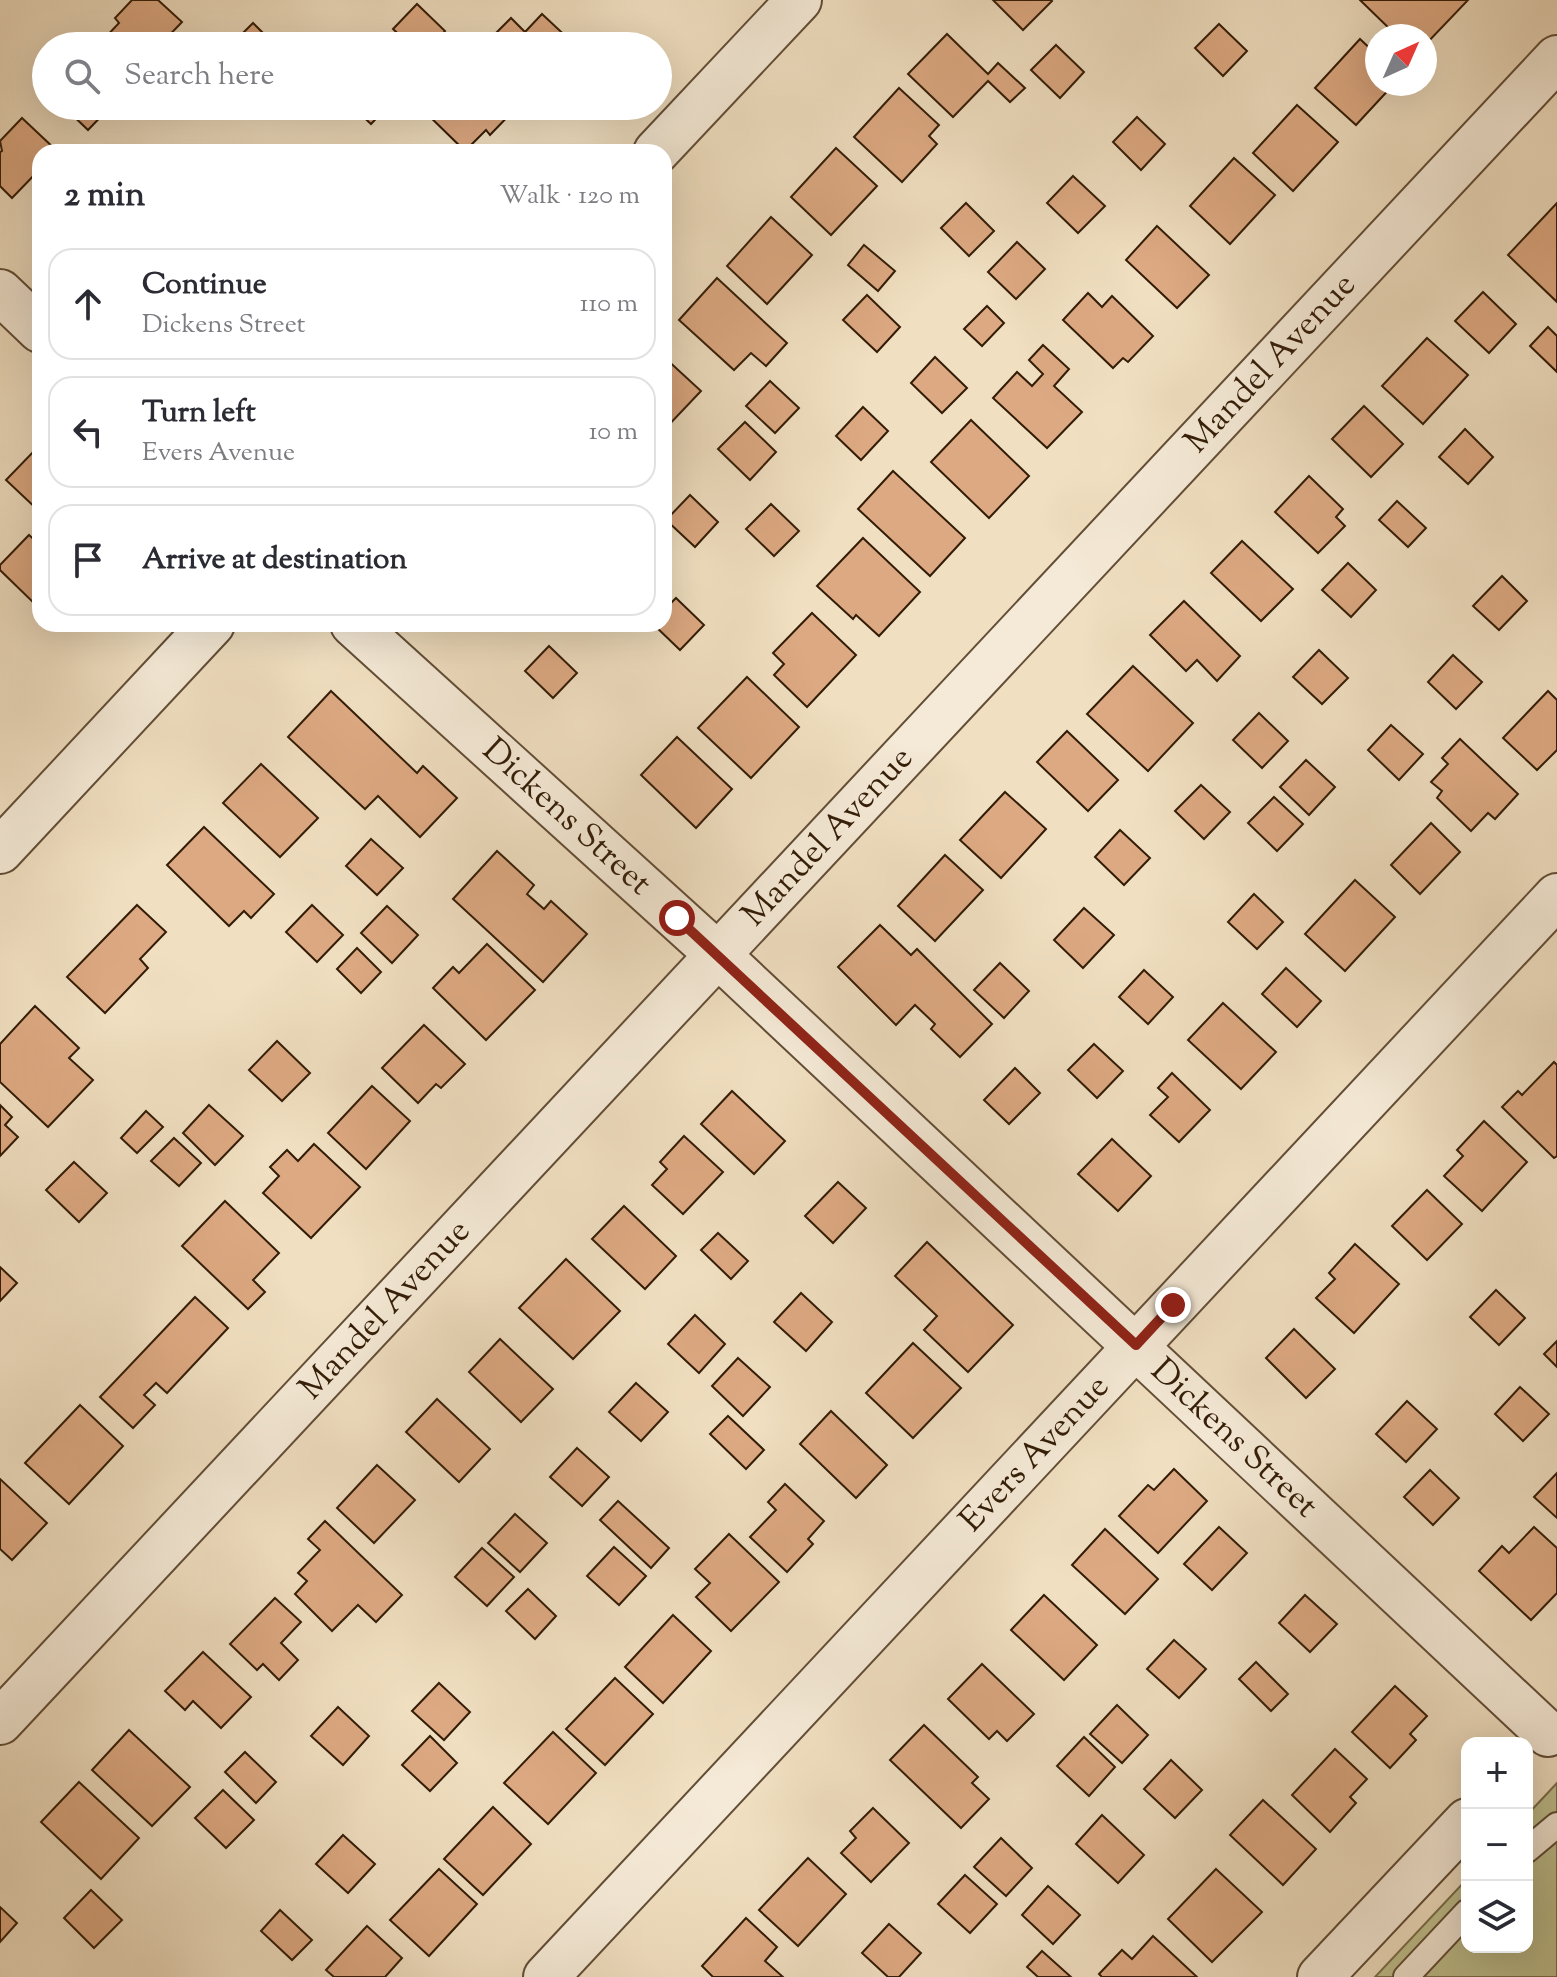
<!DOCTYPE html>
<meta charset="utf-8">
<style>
body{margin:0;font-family:"Sorts Mill Goudy",serif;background:#f7f7f7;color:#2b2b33}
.controls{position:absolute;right:24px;bottom:24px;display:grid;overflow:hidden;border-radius:16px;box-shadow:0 8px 32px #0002}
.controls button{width:72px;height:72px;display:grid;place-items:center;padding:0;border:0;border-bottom:2px solid #e1e1e2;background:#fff;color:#2b2b33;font:40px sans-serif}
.compass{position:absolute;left:1365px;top:24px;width:72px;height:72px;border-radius:50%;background:#fff;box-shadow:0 8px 32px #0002;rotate:45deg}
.stop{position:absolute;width:24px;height:24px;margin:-18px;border:6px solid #8f2418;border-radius:50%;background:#fff}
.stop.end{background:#8f2418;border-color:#fff;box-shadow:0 2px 8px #0008}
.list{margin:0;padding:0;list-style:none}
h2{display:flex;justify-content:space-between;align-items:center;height:104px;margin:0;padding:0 32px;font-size:34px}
h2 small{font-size:26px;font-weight:400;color:#7c7c81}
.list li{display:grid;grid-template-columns:52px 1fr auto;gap:24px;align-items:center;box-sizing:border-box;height:112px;margin:0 16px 16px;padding:0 16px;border:2px solid #e1e1e2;border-radius:24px}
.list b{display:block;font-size:30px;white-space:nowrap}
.list p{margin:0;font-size:26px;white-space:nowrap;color:#7c7c81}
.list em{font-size:26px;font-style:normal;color:#7c7c81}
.icon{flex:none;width:44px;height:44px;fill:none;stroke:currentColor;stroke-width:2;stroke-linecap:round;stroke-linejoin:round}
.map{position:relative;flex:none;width:1557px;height:1977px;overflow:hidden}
.search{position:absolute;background:#fff;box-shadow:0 8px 32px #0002;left:32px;top:32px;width:640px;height:88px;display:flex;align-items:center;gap:20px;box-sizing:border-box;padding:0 28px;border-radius:44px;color:#7c7c81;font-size:30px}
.panel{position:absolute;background:#fff;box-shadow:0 8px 32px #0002;left:32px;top:144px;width:640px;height:488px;border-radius:24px}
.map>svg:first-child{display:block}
.green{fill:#bfc08f;stroke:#796e4b;stroke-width:2}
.building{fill:#dda982;stroke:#331c07;stroke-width:2}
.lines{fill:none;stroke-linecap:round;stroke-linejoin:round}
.service-casing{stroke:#624d36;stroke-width:28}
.minor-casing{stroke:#624d36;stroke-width:48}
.service{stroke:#f5ead7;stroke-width:24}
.minor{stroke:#f5ead7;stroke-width:44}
.route{stroke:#8f2418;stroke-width:10}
.labels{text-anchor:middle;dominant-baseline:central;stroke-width:7;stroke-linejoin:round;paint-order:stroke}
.street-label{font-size:34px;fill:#331c07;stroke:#f5ead7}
</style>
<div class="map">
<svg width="1557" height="1977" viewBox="0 0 1557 1977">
<rect width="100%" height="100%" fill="#f0dfc1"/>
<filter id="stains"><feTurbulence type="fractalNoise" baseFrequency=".0025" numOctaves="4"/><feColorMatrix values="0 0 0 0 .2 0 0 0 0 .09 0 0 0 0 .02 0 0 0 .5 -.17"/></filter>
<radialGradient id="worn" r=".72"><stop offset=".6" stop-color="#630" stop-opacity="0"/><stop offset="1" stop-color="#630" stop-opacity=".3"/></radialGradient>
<polygon class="green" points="1557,1783 1557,1977 1375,1977 1467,1879 1467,1947 1527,1947 1527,1815"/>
<g class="building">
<polygon points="132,0 158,0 182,22 159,46 112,46 104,39 119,23 115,18"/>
<polygon points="993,0 1051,0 1052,1 1023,30"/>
<polygon points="1360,0 1468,0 1425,45 1425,36 1397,36"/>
<polygon points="417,4 445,31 432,46 411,46 393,29"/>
<polygon points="542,14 572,42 569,46 504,46 493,36 511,18 525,32"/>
<polygon points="253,23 276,46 230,46"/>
<polygon points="1219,24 1247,51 1223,76 1195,48"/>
<polygon points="947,34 988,74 998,63 1025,88 1010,102 988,81 953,117 908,74"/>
<polygon points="1360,39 1377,55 1377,84 1394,84 1356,125 1315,88"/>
<polygon points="1056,45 1084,72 1060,98 1031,70"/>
<polygon points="899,88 939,125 929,136 937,144 902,182 854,137"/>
<polygon points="1297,105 1338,142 1293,191 1253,153"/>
<polygon points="63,106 111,106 88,130"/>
<polygon points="352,106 388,106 371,124"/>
<polygon points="423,106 518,106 490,135 486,130 465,151 421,108"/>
<polygon points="1137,117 1165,144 1141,170 1113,142"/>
<polygon points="22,118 57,151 40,152 40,169 12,198 0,186 0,152 2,151 0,141"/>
<polygon points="836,148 877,186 831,235 791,197"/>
<polygon points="1234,158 1275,195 1230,244 1190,206"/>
<polygon points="1073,176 1105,206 1078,233 1047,203"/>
<polygon points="966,203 994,231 969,256 941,228"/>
<polygon points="1557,203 1557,302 1508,255"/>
<polygon points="771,217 812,255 767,304 727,266"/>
<polygon points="1157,226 1209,275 1177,308 1126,260"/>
<polygon points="1017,242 1045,269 1016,299 988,272"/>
<polygon points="864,245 895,271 878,291 848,265"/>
<polygon points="717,278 787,343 766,366 751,353 734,370 679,320"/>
<polygon points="1483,292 1516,324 1489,353 1455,321"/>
<polygon points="1088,293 1102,307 1112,296 1153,336 1128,362 1123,358 1113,368 1063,320"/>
<polygon points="867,295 900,327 877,352 843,320"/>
<polygon points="987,306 1004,323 982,346 964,329"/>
<polygon points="1548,327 1557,336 1557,372 1530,346"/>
<polygon points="1427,338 1468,375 1423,424 1382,386"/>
<polygon points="1043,345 1069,369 1054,386 1082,412 1047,448 993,398 1017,372 1032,386 1043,374 1029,360"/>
<polygon points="664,357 701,391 664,430"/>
<polygon points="935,357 967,388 942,413 911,383"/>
<polygon points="770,381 799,408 775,433 746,406"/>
<polygon points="1364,406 1403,444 1371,477 1332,439"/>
<polygon points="863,407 888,431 861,460 836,436"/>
<polygon points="971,420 1029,476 989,518 931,462"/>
<polygon points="745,422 776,452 750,480 718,449"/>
<polygon points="1465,429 1493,457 1468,484 1439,457"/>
<polygon points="34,451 40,456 40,512 6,480"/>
<polygon points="893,471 965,538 930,576 858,509"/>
<polygon points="1309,476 1343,509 1336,517 1345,526 1318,553 1275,512"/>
<polygon points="690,495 718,522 695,547 666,520"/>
<polygon points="1397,501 1426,528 1408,547 1379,520"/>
<polygon points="771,504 799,531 774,556 746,529"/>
<polygon points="29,535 40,545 40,609 0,570 0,565"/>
<polygon points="863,538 920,592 879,636 856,615 853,619 817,586"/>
<polygon points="1242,541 1293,589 1261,621 1211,573"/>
<polygon points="1348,563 1376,590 1351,617 1322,590"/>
<polygon points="1502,576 1527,601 1499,630 1473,606"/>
<polygon points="676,598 704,625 680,650 653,624 664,624 664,610"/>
<polygon points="1184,601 1240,656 1217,681 1197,660 1186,671 1150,635"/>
<polygon points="812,613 856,655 807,707 774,675 784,664 773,653"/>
<polygon points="549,646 577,673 553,698 525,671"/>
<polygon points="1319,650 1348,678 1322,704 1293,677"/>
<polygon points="1453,655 1482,682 1456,709 1428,682"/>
<polygon points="1133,666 1193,723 1148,771 1087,714"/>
<polygon points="747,677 799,727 751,778 698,728"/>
<polygon points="331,691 417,773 423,766 457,798 420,837 378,796 365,809 288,737"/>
<polygon points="1548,691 1557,700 1557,750 1537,770 1503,738"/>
<polygon points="1259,713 1288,741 1262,768 1233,740"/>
<polygon points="1391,725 1423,754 1399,780 1368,750"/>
<polygon points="1067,731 1118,780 1088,811 1037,762"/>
<polygon points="677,737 732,789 696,828 641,775"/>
<polygon points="1460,739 1518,794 1495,819 1488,813 1471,831 1437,798 1442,791 1431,782 1448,764 1442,758"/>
<polygon points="1306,760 1335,787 1309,815 1280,787"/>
<polygon points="261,764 318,818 280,857 223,803"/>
<polygon points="1201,785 1230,812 1204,839 1175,811"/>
<polygon points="1005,792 1046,829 1001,878 960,840"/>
<polygon points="1274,797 1303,824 1277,851 1248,823"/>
<polygon points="1431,823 1460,852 1420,894 1391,865"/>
<polygon points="204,827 274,894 251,918 244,911 229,926 167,865"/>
<polygon points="1120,830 1150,858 1124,885 1095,857"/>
<polygon points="371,839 403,868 377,895 346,866"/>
<polygon points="497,851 534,885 527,894 544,909 551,901 587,934 543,982 453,899"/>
<polygon points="945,855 983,890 935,941 898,906"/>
<polygon points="1355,880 1395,917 1345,971 1305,934"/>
<polygon points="1254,894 1283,922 1257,949 1228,922"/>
<polygon points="137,905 166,932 140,959 148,968 105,1013 67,977"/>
<polygon points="312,905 343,935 317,962 286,932"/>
<polygon points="387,906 418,935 392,963 361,933"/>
<polygon points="1084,908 1114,935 1083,968 1054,940"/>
<polygon points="880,925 911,955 917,949 992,1024 960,1057 931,1029 935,1024 915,1005 896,1025 838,967"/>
<polygon points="487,944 535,990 486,1040 433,988 453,967 459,973"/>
<polygon points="357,948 381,972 361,993 337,969"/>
<polygon points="1000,963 1029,991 1004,1018 974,990"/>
<polygon points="1286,968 1321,1001 1297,1027 1262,994"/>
<polygon points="1144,970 1173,997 1148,1024 1119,997"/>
<polygon points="1223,1003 1276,1052 1241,1089 1188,1040"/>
<polygon points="35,1006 79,1048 69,1058 93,1080 48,1127 0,1082 0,1044"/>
<polygon points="424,1025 465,1064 441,1088 436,1084 418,1103 382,1068"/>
<polygon points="277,1041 310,1073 282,1101 249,1070"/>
<polygon points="1094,1044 1123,1071 1097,1098 1068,1070"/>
<polygon points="1554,1062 1557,1065 1557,1156 1554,1158 1502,1107 1518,1091 1522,1095"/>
<polygon points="1015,1068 1040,1093 1009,1124 984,1100"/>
<polygon points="1172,1073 1210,1110 1179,1142 1150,1115 1168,1097 1158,1088"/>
<polygon points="372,1086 410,1121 366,1169 328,1133"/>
<polygon points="732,1091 785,1141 754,1174 701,1124"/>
<polygon points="0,1105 12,1117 5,1125 18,1137 0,1156"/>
<polygon points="209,1105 243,1136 215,1165 183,1133"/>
<polygon points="146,1111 163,1127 137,1153 121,1138"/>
<polygon points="1484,1121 1527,1162 1482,1211 1444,1176 1463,1156 1457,1150"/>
<polygon points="684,1136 723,1172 683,1214 652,1185 667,1169 660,1162"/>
<polygon points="174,1138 201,1163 179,1186 151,1161"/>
<polygon points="1112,1139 1151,1176 1118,1211 1078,1174"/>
<polygon points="314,1144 360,1187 311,1238 263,1193 279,1176 270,1167 287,1150 298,1161"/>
<polygon points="74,1162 107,1193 79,1222 46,1190"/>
<polygon points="838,1182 866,1208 833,1243 805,1216"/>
<polygon points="1427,1190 1462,1224 1427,1260 1392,1226"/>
<polygon points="225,1201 279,1253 253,1280 265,1292 248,1309 182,1246"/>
<polygon points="624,1206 676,1256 645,1289 592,1239"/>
<polygon points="718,1233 748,1261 731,1279 701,1250"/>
<polygon points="927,1242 1013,1325 968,1372 924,1330 937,1316 895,1276"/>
<polygon points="1355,1244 1399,1284 1354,1333 1316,1298 1335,1279 1329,1273"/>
<polygon points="566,1259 620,1311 573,1359 519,1308"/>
<polygon points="0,1267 17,1283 0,1301"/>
<polygon points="1496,1290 1525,1318 1499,1345 1470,1317"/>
<polygon points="801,1293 832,1322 806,1351 774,1322"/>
<polygon points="195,1297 228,1328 167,1393 156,1383 144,1395 155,1405 133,1428 100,1397"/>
<polygon points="695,1315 725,1344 699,1373 668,1344"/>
<polygon points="1294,1329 1335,1369 1306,1398 1266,1358"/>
<polygon points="500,1339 553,1389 521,1422 469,1372"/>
<polygon points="1557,1341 1557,1367 1544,1354"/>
<polygon points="913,1343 961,1388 913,1438 866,1393"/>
<polygon points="738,1358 770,1387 743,1416 712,1386"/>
<polygon points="636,1383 668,1412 641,1441 609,1412"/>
<polygon points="1520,1387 1549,1414 1523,1441 1495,1414"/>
<polygon points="437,1399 490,1449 459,1482 406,1432"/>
<polygon points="1407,1401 1437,1429 1406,1462 1376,1434"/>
<polygon points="80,1405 123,1446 69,1504 25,1463"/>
<polygon points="831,1411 887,1465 856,1498 800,1444"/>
<polygon points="728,1416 764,1450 746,1469 710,1434"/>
<polygon points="577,1448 609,1477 582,1506 550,1477"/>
<polygon points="377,1465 415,1500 374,1543 337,1508"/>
<polygon points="1174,1469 1207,1501 1158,1553 1119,1516 1148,1485 1154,1490"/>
<polygon points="1430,1470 1459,1498 1433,1525 1404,1497"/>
<polygon points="1557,1473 1557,1518 1534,1497"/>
<polygon points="0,1479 47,1523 12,1560 0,1549"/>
<polygon points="785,1484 824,1521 808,1539 813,1544 787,1572 750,1537 776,1510 768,1502"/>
<polygon points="618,1501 669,1548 651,1568 600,1520"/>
<polygon points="515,1514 547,1543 520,1572 488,1543"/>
<polygon points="325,1521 402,1595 376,1622 358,1605 332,1631 295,1594 307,1581 298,1573 320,1550 308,1539"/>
<polygon points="1219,1527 1247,1553 1212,1590 1184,1564"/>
<polygon points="1534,1527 1557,1548 1557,1593 1531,1620 1479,1571 1502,1546 1509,1553"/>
<polygon points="1105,1529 1158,1579 1125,1614 1072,1565"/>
<polygon points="729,1534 779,1582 731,1631 696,1597 710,1583 695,1569"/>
<polygon points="614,1547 646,1576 619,1605 587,1576"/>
<polygon points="482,1548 514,1577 487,1606 455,1577"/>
<polygon points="528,1589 556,1616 535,1639 506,1611"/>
<polygon points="1044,1595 1097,1645 1064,1680 1011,1630"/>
<polygon points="1305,1595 1337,1624 1310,1652 1279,1623"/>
<polygon points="275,1598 301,1622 281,1643 298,1660 279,1680 263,1664 257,1670 230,1644"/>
<polygon points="673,1615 711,1651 663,1703 625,1667"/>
<polygon points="1174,1640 1206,1669 1179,1698 1147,1669"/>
<polygon points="203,1652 251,1697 221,1728 193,1701 185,1710 165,1691"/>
<polygon points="1256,1662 1288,1694 1271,1711 1239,1679"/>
<polygon points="982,1664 1034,1714 1007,1741 997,1731 989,1739 948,1699"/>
<polygon points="615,1678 653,1714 605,1765 566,1729"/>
<polygon points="439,1683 470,1712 444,1740 412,1711"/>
<polygon points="1395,1686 1427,1716 1410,1734 1416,1740 1390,1768 1352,1732"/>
<polygon points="1117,1705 1148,1735 1122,1763 1090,1734"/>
<polygon points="338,1707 369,1736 343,1765 311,1736"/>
<polygon points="924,1725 978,1777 972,1783 989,1799 961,1828 890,1760"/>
<polygon points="129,1730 190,1787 152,1826 92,1770"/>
<polygon points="553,1732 596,1773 548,1824 504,1783"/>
<polygon points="430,1736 457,1763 430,1791 402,1765"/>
<polygon points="1084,1737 1115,1767 1089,1796 1057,1766"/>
<polygon points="1335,1749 1367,1779 1350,1797 1356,1803 1330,1832 1292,1795"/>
<polygon points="245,1752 276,1782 256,1803 225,1772"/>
<polygon points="1171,1760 1202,1790 1175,1818 1144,1789"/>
<polygon points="79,1782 139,1838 101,1879 41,1822"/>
<polygon points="223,1790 254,1820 226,1848 195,1818"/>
<polygon points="1263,1800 1316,1849 1283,1885 1230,1835"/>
<polygon points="493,1807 531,1844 483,1895 444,1859"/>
<polygon points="873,1808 909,1843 871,1882 841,1853 856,1838 850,1831"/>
<polygon points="1102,1815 1144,1855 1118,1883 1076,1844"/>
<polygon points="343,1835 375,1864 348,1893 316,1864"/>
<polygon points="1001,1838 1032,1868 1006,1896 974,1867"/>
<polygon points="808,1858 846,1894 798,1946 759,1910"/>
<polygon points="439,1869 477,1904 429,1956 390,1920"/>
<polygon points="1216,1869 1262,1912 1212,1962 1168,1919"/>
<polygon points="965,1875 997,1904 970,1933 938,1904"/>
<polygon points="1048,1886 1080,1915 1053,1944 1022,1915"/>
<polygon points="91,1890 122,1920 94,1948 64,1918"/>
<polygon points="0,1907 17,1923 0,1942"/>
<polygon points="280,1910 312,1940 292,1960 261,1931"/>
<polygon points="746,1918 777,1947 765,1961 783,1977 713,1977 702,1966"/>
<polygon points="889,1924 921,1953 899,1977 888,1977 862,1953"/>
<polygon points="367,1926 402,1958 385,1977 334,1977 326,1970"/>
<polygon points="1153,1936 1197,1977 1102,1977 1099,1974 1122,1950 1132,1959"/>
<polygon points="1042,1951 1071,1977 1038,1977 1027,1967"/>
</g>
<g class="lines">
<g class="service-casing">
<g id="service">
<polyline points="1527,1850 1557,1825"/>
<polyline points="1406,1977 1467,1912"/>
</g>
</g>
<g class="minor-casing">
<g id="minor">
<polyline points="656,152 799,0"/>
<polyline points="0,292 40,330"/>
<path id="s1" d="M353,624L718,955L1548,1734"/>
<polyline points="0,851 212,624"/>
<path id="s2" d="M0,1722L1557,58"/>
<path id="s3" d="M546,1977L1557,896"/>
<polyline points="1320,1977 1467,1821"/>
</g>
</g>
<use href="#service" class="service"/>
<use href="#minor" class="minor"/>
</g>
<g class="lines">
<polyline class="route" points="677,918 1136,1345 1173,1305"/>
</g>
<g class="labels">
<g class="street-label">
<text stroke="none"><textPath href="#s2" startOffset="1860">Mandel Avenue</textPath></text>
<text stroke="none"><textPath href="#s1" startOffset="288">Dickens Street</textPath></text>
<text stroke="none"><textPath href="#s2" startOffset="1212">Mandel Avenue</textPath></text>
<text stroke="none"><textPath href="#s2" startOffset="564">Mandel Avenue</textPath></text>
<text stroke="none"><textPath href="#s1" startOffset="1200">Dickens Street</textPath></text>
<text stroke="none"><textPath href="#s3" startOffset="716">Evers Avenue</textPath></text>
</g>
</g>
<rect width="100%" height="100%" filter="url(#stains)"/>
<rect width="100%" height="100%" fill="url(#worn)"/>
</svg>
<div class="controls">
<button>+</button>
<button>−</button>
<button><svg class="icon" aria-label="layers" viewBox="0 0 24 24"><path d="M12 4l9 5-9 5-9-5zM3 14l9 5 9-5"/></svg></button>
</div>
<svg class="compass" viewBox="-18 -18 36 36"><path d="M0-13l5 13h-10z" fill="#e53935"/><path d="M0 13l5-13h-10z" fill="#7c7c81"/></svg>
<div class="stop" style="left:677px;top:918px"></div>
<div class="stop end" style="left:1173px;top:1305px"></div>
<div class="search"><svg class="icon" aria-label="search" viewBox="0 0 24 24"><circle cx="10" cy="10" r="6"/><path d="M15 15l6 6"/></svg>Search here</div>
<section class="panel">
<h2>2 min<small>Walk · 120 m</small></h2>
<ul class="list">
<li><svg class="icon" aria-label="ahead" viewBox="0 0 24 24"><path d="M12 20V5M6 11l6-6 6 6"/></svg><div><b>Continue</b><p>Dickens Street</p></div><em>110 m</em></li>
<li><svg class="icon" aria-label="left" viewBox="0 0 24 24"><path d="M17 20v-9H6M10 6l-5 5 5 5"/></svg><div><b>Turn left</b><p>Evers Avenue</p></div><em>10 m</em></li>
<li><svg class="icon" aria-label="arrive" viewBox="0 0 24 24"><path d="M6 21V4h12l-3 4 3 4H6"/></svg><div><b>Arrive at destination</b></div></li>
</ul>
</section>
</div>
